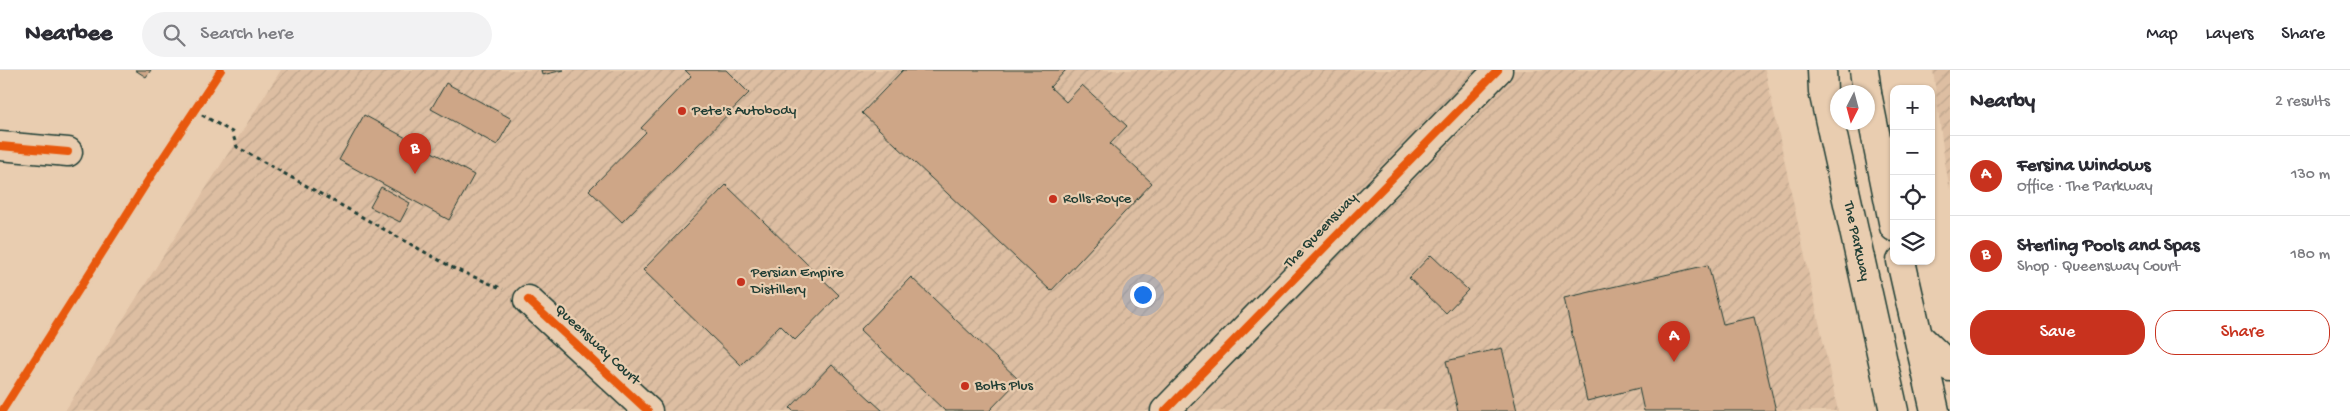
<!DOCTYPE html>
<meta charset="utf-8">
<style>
body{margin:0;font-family:"Gochi Hand",sans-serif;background:#f2f2f3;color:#2b2b33}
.controls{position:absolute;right:15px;top:15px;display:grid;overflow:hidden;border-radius:10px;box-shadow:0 1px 4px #0004}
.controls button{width:45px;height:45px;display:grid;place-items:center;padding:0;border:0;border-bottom:1px solid #e1e1e2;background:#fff;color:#2b2b33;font:25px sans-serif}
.compass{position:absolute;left:1830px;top:15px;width:45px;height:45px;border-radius:50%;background:#fff;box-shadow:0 1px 4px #0004;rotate:186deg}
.you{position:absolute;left:1142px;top:224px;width:18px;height:18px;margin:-12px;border:4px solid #fff;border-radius:50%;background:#1a73e8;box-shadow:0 0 0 8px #1a73e833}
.badge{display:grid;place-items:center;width:32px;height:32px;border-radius:50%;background:#c8321e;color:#fff;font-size:16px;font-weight:700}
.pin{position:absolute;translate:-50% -41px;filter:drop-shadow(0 1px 2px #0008)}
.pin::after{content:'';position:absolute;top:26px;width:18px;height:15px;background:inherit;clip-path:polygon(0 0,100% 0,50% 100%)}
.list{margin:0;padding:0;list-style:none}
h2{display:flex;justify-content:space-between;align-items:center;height:65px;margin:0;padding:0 20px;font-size:21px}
h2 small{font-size:16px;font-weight:400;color:#7c7c81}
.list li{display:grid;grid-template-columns:32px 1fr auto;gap:15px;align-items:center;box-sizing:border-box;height:80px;padding:0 20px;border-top:1px solid #e1e1e2}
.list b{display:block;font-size:19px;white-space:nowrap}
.list p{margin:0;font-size:16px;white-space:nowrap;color:#7c7c81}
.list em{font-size:16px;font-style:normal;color:#7c7c81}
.actions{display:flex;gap:10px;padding:15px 20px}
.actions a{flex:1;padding:11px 0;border:1px solid #c8321e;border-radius:20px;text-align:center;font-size:18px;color:#c8321e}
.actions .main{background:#c8321e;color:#fff}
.icon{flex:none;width:28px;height:28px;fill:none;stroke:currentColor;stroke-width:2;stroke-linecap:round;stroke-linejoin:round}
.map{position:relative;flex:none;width:1950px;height:341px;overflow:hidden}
header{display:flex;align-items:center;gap:30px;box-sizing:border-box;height:70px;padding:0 25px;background:#fff;border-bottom:1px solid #e1e1e2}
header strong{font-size:24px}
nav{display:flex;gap:28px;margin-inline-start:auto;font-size:18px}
.search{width:350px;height:45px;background:#f2f2f3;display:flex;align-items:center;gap:12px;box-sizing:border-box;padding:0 18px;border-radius:28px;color:#7c7c81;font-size:19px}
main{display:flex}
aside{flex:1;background:#fff}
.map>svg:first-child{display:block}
.industrial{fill:url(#industrial-furrows)}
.building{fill:#cea687;stroke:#1f3d34}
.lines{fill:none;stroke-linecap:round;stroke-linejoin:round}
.minor-casing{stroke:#1f3d34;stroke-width:31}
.major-casing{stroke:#1f3d34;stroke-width:31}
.path{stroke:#1f3d34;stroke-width:3;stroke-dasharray:4 4;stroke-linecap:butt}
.minor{stroke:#e9cdb0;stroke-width:28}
.major{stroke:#e9cdb0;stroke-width:28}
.cycleway-casing{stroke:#e9cdb0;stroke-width:11}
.cycleway{stroke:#e8590c;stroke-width:8}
.poi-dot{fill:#c8321e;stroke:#e9cdb0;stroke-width:2}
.labels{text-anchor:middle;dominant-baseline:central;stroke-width:4.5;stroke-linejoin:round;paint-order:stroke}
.poi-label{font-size:15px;fill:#1f3d34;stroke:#e9cdb0;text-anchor:start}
.street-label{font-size:15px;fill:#1f3d34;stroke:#e9cdb0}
</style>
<header>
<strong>Nearbee</strong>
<div class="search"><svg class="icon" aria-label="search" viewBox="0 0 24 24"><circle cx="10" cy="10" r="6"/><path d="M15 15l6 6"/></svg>Search here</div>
<nav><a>Map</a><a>Layers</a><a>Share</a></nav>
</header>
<main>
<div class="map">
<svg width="1950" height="341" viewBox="0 0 1950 341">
<defs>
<pattern id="industrial-furrows" width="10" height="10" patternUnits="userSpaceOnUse" patternTransform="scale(1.25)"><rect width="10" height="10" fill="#ddbea2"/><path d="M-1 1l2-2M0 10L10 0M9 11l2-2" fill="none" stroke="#bda48c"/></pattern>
</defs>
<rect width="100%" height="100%" fill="#e9cdb0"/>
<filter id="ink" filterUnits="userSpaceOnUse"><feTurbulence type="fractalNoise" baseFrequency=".02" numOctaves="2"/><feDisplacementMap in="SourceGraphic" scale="10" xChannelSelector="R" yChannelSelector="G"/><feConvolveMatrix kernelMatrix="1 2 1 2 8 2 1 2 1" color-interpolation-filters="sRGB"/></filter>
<g filter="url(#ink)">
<g class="industrial">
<polygon points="281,0 1765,0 1838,341 65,341"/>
<polygon points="1933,0 1950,0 1950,120 1945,93"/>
</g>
<g class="building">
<polygon points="135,0 151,0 146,7"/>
<polygon points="541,0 564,0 542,5"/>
<polygon points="685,0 726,0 749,23 622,152 589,120 646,62 641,58 691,6"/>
<polygon points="903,0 1066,0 1050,17 1066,32 1082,15 1127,56 1110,74 1152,113 1051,221 862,43"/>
<polygon points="446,13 512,49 497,75 431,39"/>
<polygon points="364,45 474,105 449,150 339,90"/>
<polygon points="726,115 839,225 795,270 780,255 741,295 643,200"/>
<polygon points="381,117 410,133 400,152 370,137"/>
<polygon points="1431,185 1468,220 1446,243 1409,208"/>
<polygon points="1708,195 1723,254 1754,247 1776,341 1644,341 1639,318 1587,331 1564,228"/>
<polygon points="911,207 1019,310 989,341 945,341 860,260"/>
<polygon points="1502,278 1517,341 1458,341 1446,291"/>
<polygon points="832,294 872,331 883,341 793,341 790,338"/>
</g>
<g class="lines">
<g class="minor-casing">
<g id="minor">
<polyline points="0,76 68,82"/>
<polyline points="528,230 648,341"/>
<polyline points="1918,266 1950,297"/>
<polyline points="1165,341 1498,0"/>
</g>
</g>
<g class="major-casing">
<g id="major">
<path id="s1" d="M1822,0L1823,21L1894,341"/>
<polyline points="1864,0 1867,22"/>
<polyline points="1868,28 1894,157"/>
<polyline points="1901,191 1935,341"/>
</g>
</g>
<polyline class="path" points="195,41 232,62 237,77 455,199 503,219"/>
<use href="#minor" class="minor"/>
<use href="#major" class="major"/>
<g class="cycleway-casing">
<g id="cycleway">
<polyline points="0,76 68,82"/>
<polyline points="528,230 648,341"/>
<polyline points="2,341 149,109 221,0"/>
<polyline points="1165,341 1498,0"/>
</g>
</g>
<use href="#cycleway" class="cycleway"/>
</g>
</g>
<g class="poi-dot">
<circle cx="682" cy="41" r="5"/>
<circle cx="1053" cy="129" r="5"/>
<circle cx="741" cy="212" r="5"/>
<circle cx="965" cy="316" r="5"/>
</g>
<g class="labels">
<g class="poi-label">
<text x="692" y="41">Pete's Autobody</text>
<text x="1063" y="129">Rolls-Royce</text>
<text x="751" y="203">Persian Empire<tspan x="751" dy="17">Distillery</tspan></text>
<text x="975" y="316">Bolts Plus</text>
</g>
<g class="street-label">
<text transform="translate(1321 161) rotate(-46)">The Queensway</text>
<text stroke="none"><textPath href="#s1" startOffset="175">The Parkway</textPath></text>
<text transform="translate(597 275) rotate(43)">Queensway Court</text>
</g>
</g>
</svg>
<div class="controls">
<button>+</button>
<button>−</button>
<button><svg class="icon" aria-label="locate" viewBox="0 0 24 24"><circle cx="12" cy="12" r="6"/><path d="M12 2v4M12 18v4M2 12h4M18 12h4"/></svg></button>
<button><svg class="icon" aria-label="layers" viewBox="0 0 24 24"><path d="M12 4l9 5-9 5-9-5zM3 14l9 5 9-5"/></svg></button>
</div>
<svg class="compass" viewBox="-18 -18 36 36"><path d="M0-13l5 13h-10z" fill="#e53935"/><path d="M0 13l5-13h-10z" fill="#7c7c81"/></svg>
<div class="you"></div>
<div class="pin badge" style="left:1674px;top:292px">A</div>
<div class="pin badge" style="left:415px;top:104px">B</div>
</div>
<aside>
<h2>Nearby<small>2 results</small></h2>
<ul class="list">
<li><span class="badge">A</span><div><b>Fersina Windows</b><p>Office · The Parkway</p></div><em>130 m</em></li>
<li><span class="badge">B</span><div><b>Sterling Pools and Spas</b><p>Shop · Queensway Court</p></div><em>180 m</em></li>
</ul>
<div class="actions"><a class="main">Save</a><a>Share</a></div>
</aside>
</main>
